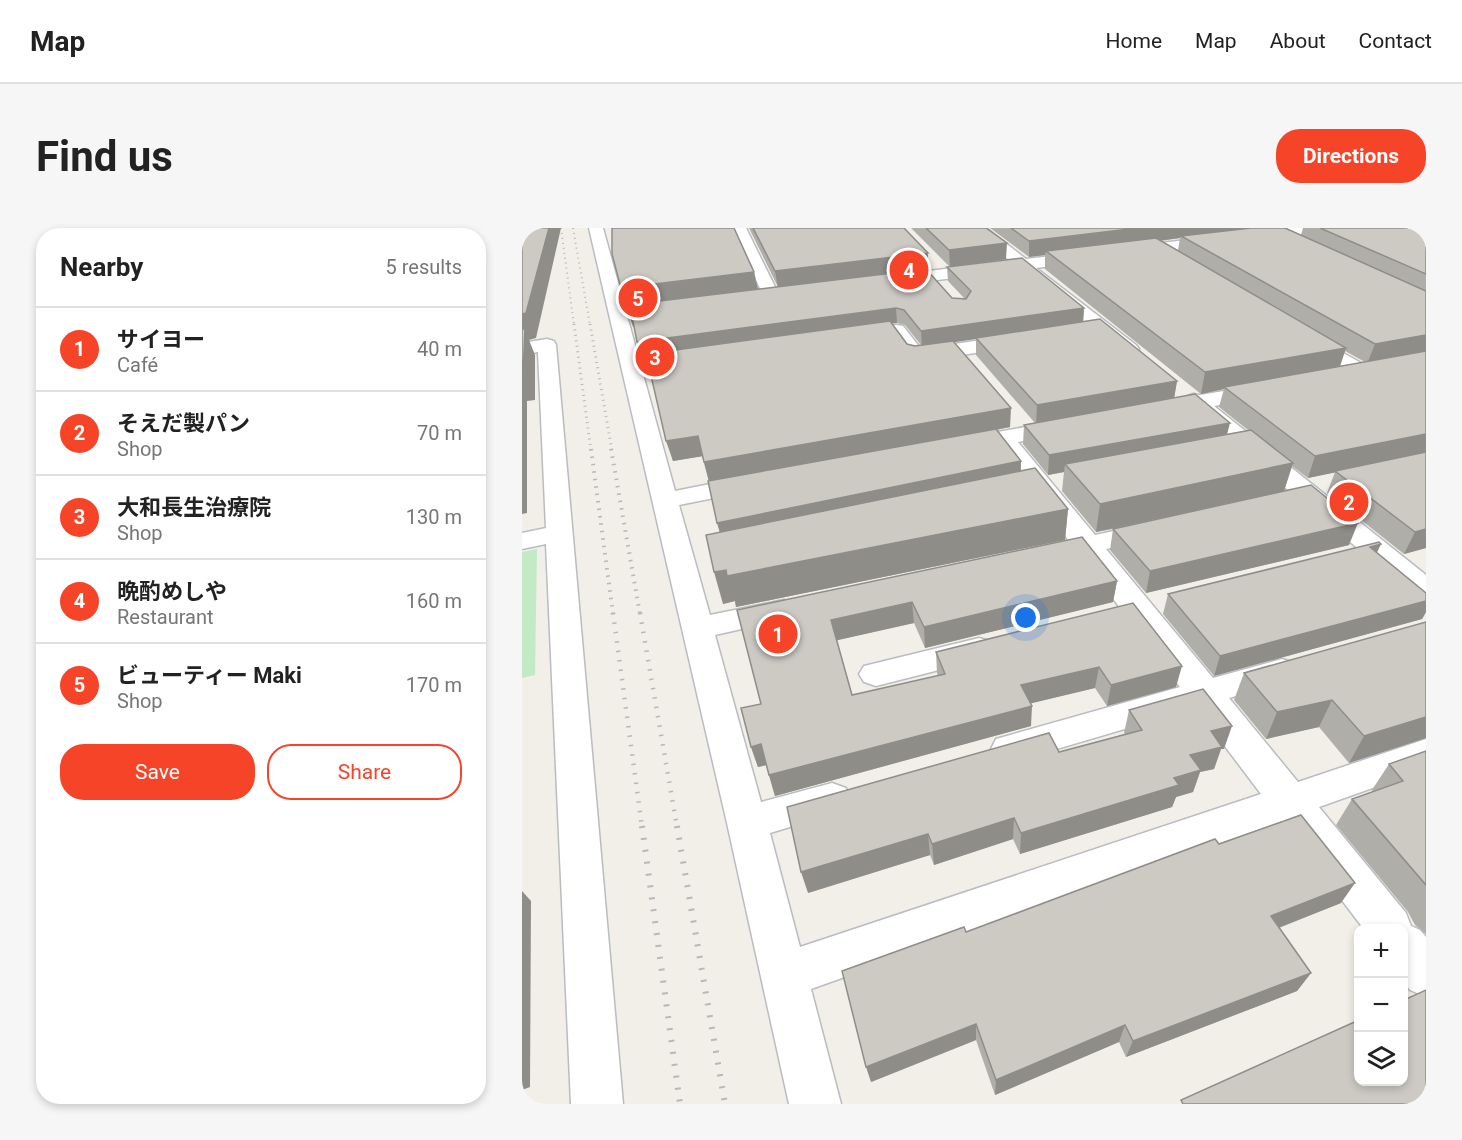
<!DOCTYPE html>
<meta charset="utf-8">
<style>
body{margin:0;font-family:Roboto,"Noto Sans JP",sans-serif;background:#f6f6f6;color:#222}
.controls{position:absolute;right:18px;bottom:18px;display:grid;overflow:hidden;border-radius:12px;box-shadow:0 3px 9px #0003}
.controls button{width:54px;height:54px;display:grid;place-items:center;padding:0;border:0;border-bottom:2px solid #e0e0e0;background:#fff;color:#222;font:30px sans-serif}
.you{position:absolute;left:504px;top:390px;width:21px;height:21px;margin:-15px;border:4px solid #fff;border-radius:50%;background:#1a73e8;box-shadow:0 0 0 9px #1a73e833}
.badge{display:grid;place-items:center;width:39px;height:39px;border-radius:50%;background:#f64428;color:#fff;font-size:20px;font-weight:700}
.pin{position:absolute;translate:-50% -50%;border:3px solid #fff;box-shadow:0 2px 6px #0006}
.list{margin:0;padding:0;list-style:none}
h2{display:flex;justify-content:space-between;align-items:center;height:78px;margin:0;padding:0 24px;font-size:26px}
h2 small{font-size:20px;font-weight:400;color:#767676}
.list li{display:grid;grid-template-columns:39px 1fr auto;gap:18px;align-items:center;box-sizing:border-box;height:84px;padding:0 24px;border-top:2px solid #e0e0e0}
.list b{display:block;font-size:22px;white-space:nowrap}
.list p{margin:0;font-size:20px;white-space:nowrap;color:#767676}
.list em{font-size:20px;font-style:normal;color:#767676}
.actions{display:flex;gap:12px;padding:18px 24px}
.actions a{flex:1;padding:14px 0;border:2px solid #f64428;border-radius:24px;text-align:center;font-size:21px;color:#f64428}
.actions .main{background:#f64428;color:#fff}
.icon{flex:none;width:33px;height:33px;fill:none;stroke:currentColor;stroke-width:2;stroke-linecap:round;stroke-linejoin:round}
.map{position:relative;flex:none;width:904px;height:876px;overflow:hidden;border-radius:24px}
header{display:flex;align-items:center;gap:36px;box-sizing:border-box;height:84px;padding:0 30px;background:#fff;border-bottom:2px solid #e0e0e0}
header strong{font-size:28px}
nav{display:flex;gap:33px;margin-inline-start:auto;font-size:21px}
.intro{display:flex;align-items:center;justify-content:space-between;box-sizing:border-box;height:144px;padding:0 36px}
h1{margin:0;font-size:42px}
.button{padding:15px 27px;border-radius:24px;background:#f64428;color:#fff;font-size:21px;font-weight:700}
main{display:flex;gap:36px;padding:0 36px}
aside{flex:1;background:#fff;border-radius:24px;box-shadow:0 3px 9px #0003}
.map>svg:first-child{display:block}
.green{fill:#c2eac4}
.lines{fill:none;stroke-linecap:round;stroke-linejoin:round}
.minor-casing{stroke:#b9bcc1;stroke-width:3}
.minor{fill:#fff;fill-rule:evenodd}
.rail-far4{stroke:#b7b8b9;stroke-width:2;stroke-dasharray:1 4;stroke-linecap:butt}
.rail-far3{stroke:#b7b8b9;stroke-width:3;stroke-dasharray:1 4.5;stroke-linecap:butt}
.rail-far2{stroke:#b7b8b9;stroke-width:4;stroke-dasharray:1.5 6;stroke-linecap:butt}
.rail-far1{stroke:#b7b8b9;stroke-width:4.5;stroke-dasharray:1.5 8;stroke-linecap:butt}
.rail{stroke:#b7b8b9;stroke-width:6;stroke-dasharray:2 10;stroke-linecap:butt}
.wall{fill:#afaea8;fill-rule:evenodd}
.shaded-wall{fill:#8f8d88}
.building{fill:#cccac3;stroke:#8f8d88;stroke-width:1.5}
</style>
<header>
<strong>Map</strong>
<nav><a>Home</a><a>Map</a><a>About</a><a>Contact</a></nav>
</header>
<div class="intro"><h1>Find us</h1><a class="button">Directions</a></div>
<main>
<aside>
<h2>Nearby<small>5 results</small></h2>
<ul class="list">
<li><span class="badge">1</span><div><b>サイヨー</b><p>Café</p></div><em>40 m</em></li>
<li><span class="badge">2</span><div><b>そえだ製パン</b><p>Shop</p></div><em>70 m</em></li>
<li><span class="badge">3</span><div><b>大和長生治療院</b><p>Shop</p></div><em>130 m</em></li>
<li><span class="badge">4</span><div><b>晩酌めしや</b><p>Restaurant</p></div><em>160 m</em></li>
<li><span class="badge">5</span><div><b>ビューティー Maki</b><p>Shop</p></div><em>170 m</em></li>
</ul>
<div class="actions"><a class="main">Save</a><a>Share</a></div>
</aside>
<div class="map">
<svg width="904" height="876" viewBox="0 0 904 876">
<rect width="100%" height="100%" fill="#f1efe7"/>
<polygon class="green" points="15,321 13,447 0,450 0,324"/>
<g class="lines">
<g class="minor-casing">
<g id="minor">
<polygon points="67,0 81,0 153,263 233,247 242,250 246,255 242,260 157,277 188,387 262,372 273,375 277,382 273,389 193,407 239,574 310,555 324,560 329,571 324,582 248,605 278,719 739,566 674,480 487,535 474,531 469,521 474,511 658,459 558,327 524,334 514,332 510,326 514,320 547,313 475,218 438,225 430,223 426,218 430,213 438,211 546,191 554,193 557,198 554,203 496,214 573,307 634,294 644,296 648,302 644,308 584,321 691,450 760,431 772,435 777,443 772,451 707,470 776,554 904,511 904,541 797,579 884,685 889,698 898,702 904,709 904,769 888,762 882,754 882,700 841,700 760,593 289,761 319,876 267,876 205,595"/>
<polygon points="210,0 224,0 257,67 255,71 243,71 241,67"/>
<polygon points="448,0 464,0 504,31 765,0 807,0 800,4 514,40 614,117 617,121 614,125 600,125 498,42 366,58 358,53 366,48 488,33"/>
<polygon points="375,97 381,98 399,121 499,106 506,108 508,112 506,116 499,118 394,134 387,132 370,108 331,114 324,112 322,108 324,104 331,102"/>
<polygon points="782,103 848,140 851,144 848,148 834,148 775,113 773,109 775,105"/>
<polygon points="25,111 32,113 34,117 101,876 49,876 24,316 0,321 0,305 24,300 16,124 0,127 0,115"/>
<polygon points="744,156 751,158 754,162 751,166 692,178 904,347 904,371 894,369 670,182 638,188 630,186 627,181 630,176 661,170 671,166 678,167"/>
<polygon points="457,410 468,413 473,421 468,429 354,458 342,454 337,446 342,438"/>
</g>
</g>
<use href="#minor" class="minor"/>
<g class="rail-far4">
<polyline points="39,0 52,97"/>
<polyline points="51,0 68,97"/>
</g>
<g class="rail-far3">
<polyline points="52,96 69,223"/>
<polyline points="68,96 90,223"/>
</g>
<g class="rail-far2">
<polyline points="69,221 91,386"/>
<polyline points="89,221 118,386"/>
</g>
<g class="rail-far1">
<polyline points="91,385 120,599"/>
<polyline points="118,385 155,599"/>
</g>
<g class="rail">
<polyline points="120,598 158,876"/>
<polyline points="155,598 203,876"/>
</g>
</g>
<g class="wall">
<path d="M227,0H382L406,41L404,42L430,70H442L426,53L425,39H428L389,0H464L484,31L562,80L561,94L655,153L652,170L705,206L726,202L697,179L702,161L679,166L523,41V27L507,29L468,0H763L779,7L781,0H904V320L882,326L805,265L813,244L786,250L770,238L762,263L827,317L624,365L588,322L591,301L574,304L540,263L542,244L526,247L501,216L502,197L513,195L454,127V110L432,114L488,199L475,202L499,233V243L546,281L543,312L214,379L213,373L201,376L198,305L187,253L180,228L151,233L125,129H120L115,114L112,99H111L232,44L236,61L256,59ZM658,10L656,22L639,13ZM369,95H375L383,97L399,117L393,118L385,116ZM823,123L843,134L818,138Z"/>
<polygon points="855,325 904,365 904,384 900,391 692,448 641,386 646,366"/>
<polygon points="595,353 591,374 403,420 392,395 314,412 330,467 416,448 415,445 414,424 611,375 654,459 585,478 573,460 509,475 509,498 253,568 244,537 236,539 229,519 239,476 215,382"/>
<polygon points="904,394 904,510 827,535 797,499 744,511 712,472 722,445"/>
<polygon points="607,482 702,521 699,521 692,541 678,544 671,564 654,569 650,579 498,626 491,611 412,637 408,627 286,665 537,524 603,506 602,505"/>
<polygon points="904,523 904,706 893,697 886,684 814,597 830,571 851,564 850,562 867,536"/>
<polygon points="697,616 819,675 757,700 789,745 775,763 604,829 597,814 473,867 454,812 349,854 444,704"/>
</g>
<g class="shaded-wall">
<polygon points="27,0 39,0 14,110 7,112 13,127 13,172 5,173 5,285 0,286 0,86"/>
<polygon points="616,0 743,0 659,8 658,10 528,26 524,23 523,27 507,29 507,13"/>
<polygon points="485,15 484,31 428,39 427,22"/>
<polygon points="406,25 406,41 256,60 253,43"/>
<polygon points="232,44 236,61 105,78 99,60"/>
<polygon points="374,80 375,95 120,129 115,114"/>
<polygon points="562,80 561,95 400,119 399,103"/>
<polygon points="109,83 113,98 111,99 106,84"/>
<polygon points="904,107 904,124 845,136 853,116"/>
<polygon points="824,120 817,141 702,159 702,161 679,166 683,144"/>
<polygon points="655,153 652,171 514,196 515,177"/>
<polygon points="489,180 488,199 187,254 182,234"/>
<polygon points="708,195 703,214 543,236 542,244 526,247 527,227"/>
<polygon points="904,206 904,226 786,250 793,228"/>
<polygon points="176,208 182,228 151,233 144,213"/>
<polygon points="499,233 498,253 201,315 195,295"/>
<polygon points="771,235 762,263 574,304 578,276"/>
<polygon points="546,281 543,312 214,379 213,373 201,376 192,344"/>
<polygon points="836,295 827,317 624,365 628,343"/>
<polygon points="904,301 904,320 882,326 893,304"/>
<polygon points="859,316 850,335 848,319"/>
<polygon points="595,353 591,374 403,420 402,399"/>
<polygon points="904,373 904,384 900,391 692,448 698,428"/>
<polygon points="390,374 392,395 312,413 309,392"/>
<polygon points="660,438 654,459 585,478 589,457"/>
<polygon points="577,439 573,460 498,478 499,457"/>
<polygon points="810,472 797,499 744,511 755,484"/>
<polygon points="510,478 509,498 253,568 247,547"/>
<polygon points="904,489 904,510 827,535 842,508"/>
<polygon points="710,498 702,521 699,521 692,541 678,544 671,564 654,569 650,579 498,626 499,605 652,550 668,527 689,503"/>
<polygon points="239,516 245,537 236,539 229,519"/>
<polygon points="492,590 491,611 412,637 410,616"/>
<polygon points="406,606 408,627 286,665 279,644"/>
<polygon points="833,655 819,675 738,707 749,688"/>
<polygon points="0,663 9,673 8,859 0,862"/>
<polygon points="789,745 775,763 604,829 611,813"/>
<polygon points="454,796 454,812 349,854 344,839"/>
<polygon points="603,797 597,814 473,867 474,852"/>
</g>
<g class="building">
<polygon points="0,0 27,0 4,85 0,86"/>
<polygon points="90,0 212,0 232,44 99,60 90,26"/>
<polygon points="231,0 382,0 406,25 253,43"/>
<polygon points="404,0 464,0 485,15 427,22"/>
<polygon points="489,0 616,0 507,13"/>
<polygon points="729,0 763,0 904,63 904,107 853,116 659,8"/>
<polygon points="798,0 904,0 904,46"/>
<polygon points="634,10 824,120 683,144 524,23"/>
<polygon points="500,30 562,80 399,103 382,82 374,80 115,114 109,83 106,84 104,77 404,41 430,70 444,71 449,63 425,39"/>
<polygon points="578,91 655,153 515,177 454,110"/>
<polygon points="368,93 385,116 393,118 431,113 489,180 182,234 176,208 144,213 124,126"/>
<polygon points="0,101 3,101 1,145 0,145"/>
<polygon points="904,123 904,206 793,228 702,159"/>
<polygon points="673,166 708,195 527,227 502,197"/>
<polygon points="474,201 499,233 195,295 186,253"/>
<polygon points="729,202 771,235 578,276 543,236"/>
<polygon points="904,224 904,301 893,304 813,243"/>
<polygon points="513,240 546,281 205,348 204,342 192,344 184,307"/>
<polygon points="789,257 836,295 628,343 591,301"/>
<polygon points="560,309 595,353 402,399 390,374 309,392 330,467 423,446 414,424 611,375 660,438 589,457 577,439 499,457 510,478 247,547 239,516 229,519 219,480 239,476 215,382"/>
<polygon points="857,314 859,316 848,319 904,365 904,373 698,428 646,366"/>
<polygon points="904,394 904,489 842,508 810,472 755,484 722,445"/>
<polygon points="681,461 710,498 689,503 700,519 668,527 679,542 652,550 657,557 499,605 492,590 410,616 406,606 279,644 265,579 527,505 537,524 620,502 607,482"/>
<polygon points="904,523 904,657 830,571 881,553 867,536"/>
<polygon points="779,587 833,655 749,688 789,745 611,813 603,797 474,852 454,796 344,839 320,743 442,699 444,704 693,611 697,616"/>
<polygon points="904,762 904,874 900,876 661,876 659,872 837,792 837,854 882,854 882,772"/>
</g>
</svg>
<div class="controls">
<button>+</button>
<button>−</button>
<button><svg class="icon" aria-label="layers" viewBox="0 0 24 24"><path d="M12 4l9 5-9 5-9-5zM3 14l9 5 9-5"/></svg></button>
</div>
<div class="you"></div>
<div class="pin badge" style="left:256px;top:406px">1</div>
<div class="pin badge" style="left:827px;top:274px">2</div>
<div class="pin badge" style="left:133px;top:129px">3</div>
<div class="pin badge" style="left:387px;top:42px">4</div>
<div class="pin badge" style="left:116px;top:70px">5</div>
</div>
</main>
